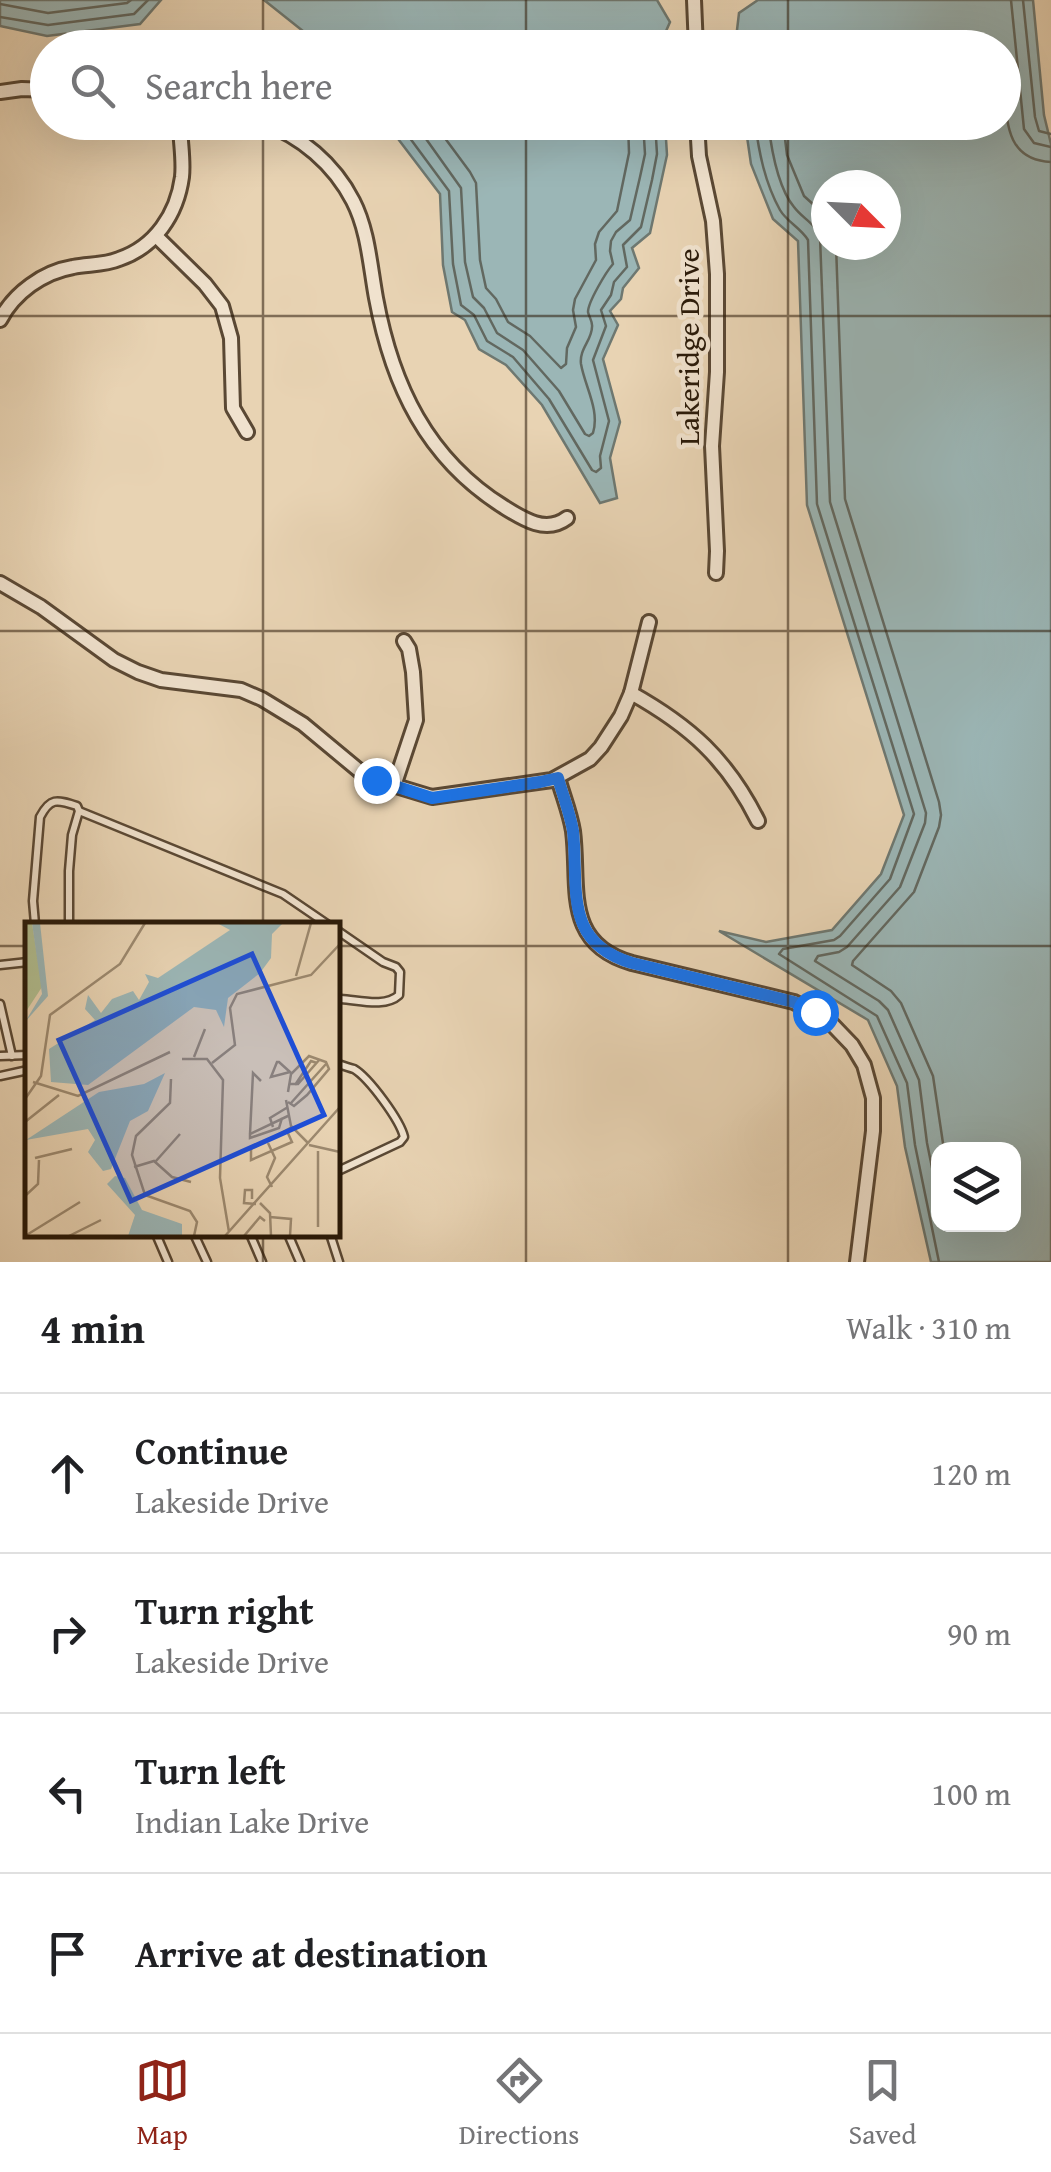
<!DOCTYPE html>
<meta charset="utf-8">
<style>
body{margin:0;font-family:"Gentium Book Plus",serif;background:#f6f6f6;color:#202124}
.controls{position:absolute;right:30px;bottom:30px;display:grid;overflow:hidden;border-radius:20px;box-shadow:0 10px 40px #0002}
.controls button{width:90px;height:90px;display:grid;place-items:center;padding:0;border:0;border-bottom:2px solid #e0e0e0;background:#fff;color:#202124;font:50px sans-serif}
.compass{position:absolute;left:811px;top:170px;width:90px;height:90px;border-radius:50%;background:#fff;box-shadow:0 10px 40px #0002;rotate:114deg}
.stop{position:absolute;width:30px;height:30px;margin:-22px;border:8px solid #1a73e8;border-radius:50%;background:#fff}
.stop.end{background:#1a73e8;border-color:#fff;box-shadow:0 2px 10px #0008}
.list{margin:0;padding:0;list-style:none}
h2{display:flex;justify-content:space-between;align-items:center;height:130px;margin:0;padding:0 40px;font-size:42px}
h2 small{font-size:32px;font-weight:400;color:#757577}
.list li{display:grid;grid-template-columns:65px 1fr auto;gap:30px;align-items:center;box-sizing:border-box;height:160px;padding:0 40px;border-top:2px solid #e0e0e0}
.list b{display:block;font-size:38px;white-space:nowrap}
.list p{margin:0;font-size:32px;white-space:nowrap;color:#757577}
.list em{font-size:32px;font-style:normal;color:#757577}
.icon{flex:none;width:55px;height:55px;fill:none;stroke:currentColor;stroke-width:2;stroke-linecap:round;stroke-linejoin:round}
.map{position:relative;flex:none;width:1051px;height:1262px;overflow:hidden}
.search{position:absolute;background:#fff;box-shadow:0 10px 40px #0002;left:30px;right:30px;top:30px;height:110px;display:flex;align-items:center;gap:25px;box-sizing:border-box;padding:0 35px;border-radius:55px;color:#757577;font-size:38px}
.sheet{height:770px;background:#fff}
nav{display:flex;justify-content:space-around;align-items:center;box-sizing:border-box;height:140px;border-top:2px solid #e0e0e0;background:#fff;font-size:28px;color:#757577}
nav a{display:grid;justify-items:center;gap:5px}
nav .on{color:#8f2418}
.map>svg:first-child{display:block}
.water{fill:#9bb6b6;stroke:#6e7871;stroke-width:2.5;fill-rule:evenodd}
.lines{fill:none;stroke-linecap:round;stroke-linejoin:round}
.shore{stroke:#626860;stroke-width:2.5}
.service-casing{stroke:#5a4834;stroke-width:11}
.minor-casing{stroke:#5a4834;stroke-width:18}
.service{stroke:#f0e2ce;stroke-width:6}
.minor{stroke:#f0e2ce;stroke-width:12}
.route{stroke:#1a73e8;stroke-width:12}
.grid{fill:none;stroke:#2a1a09;stroke-width:2.5;stroke-opacity:0.55}
.labels{text-anchor:middle;dominant-baseline:central;stroke-width:9;stroke-linejoin:round;paint-order:stroke}
.street-label{font-size:30px;fill:#2a1a09;stroke:#f0e2ce}
.inset-road{fill:none;stroke:#9c896f;stroke-width:2.5}
.view{fill:#1d4ed8;fill-opacity:0.15;stroke:#1d4ed8;stroke-width:5}
.inset-edge{fill:none;stroke:#2a1a09;stroke-width:5}
</style>
<div class="map">
<svg width="1051" height="1262" viewBox="0 0 1051 1262">
<rect width="100%" height="100%" fill="#e8d3b3"/>
<filter id="stains"><feTurbulence type="fractalNoise" baseFrequency=".002" numOctaves="4"/><feColorMatrix values="0 0 0 0 .2 0 0 0 0 .09 0 0 0 0 .02 0 0 0 .5 -.17"/></filter>
<radialGradient id="worn" r=".72"><stop offset=".6" stop-color="#630" stop-opacity="0"/><stop offset="1" stop-color="#630" stop-opacity=".3"/></radialGradient>
<g class="water">
<polygon points="0,0 161,0 140,24 47,36 0,26"/>
<polygon points="264,0 657,0 670,22 659,47 323,47"/>
<path d="M758,0H1033L1044,115L1051,144V1262H931L905,1147L897,1086L868,1020L719,931L766,942L832,930L881,874L904,815L807,505L798,241L773,219L751,164L745,123L1004,122V48L735,47L739,13ZM886,185V245H826V185ZM938,1150H1014V1224H938Z"/>
<polygon points="386,123 665,123 667,155 650,233 632,248 639,268 623,288 621,299 610,311 618,325 603,359 620,422 610,458 617,498 600,503 542,405 506,365 479,349 465,320 452,312 443,265 440,194"/>
</g>
<g class="lines">
<g class="shore">
<polyline points="1011,0 1024,129 1034,143 1051,147"/>
<polyline points="1023,0 1035,117 1039,131 1051,134"/>
<polyline points="0,4 48,13 127,3 131,0"/>
<polyline points="0,17 48,25 134,14 148,0"/>
<path d="M1004,85C1007,120 1005,160 1051,162"/>
<polyline points="398,122 449,191 453,264 461,305 474,315 487,341 513,357 549,399 592,470 596,472 601,468 600,456 609,421 593,360 606,326 601,310 611,295 614,282 627,267 623,245 641,227 652,180 657,154 655,122"/>
<path d="M414,122L461,188L465,262L473,297L484,308L497,333L523,350L559,391L585,434L589,436L593,433C600,410 585,387 581,364C579,349 592,340 592,327C593,322 589,317 588,312C588,302 606,272 613,264L610,251L611,241L616,232L630,220L640,177L645,154L643,122"/>
<polyline points="433,122 470,172 476,183 480,260 486,288 496,299 508,322 530,336 561,368 566,364 567,348 576,327 573,310 575,299 596,260 595,244 599,232 617,211 629,153 628,122"/>
<path d="M755,122C759,153 765,183 780,210C787,222 801,228 808,240L817,504L914,814L890,879L840,936L834,940L783,949L779,954L877,1016L907,1083L915,1145L939,1262"/>
<path d="M768,122C771,147 778,188 794,207C803,219 815,223 820,237L830,502L926,813L925,823L900,887L847,947L839,952L818,956L815,961L879,1001L888,1010L919,1080L927,1143L938,1197"/>
<polyline points="783,122 787,155 804,196 826,216"/>
<polyline points="836,245 845,499 939,802 941,815 939,827 914,892 853,961 852,965 891,991 901,1003 933,1076 944,1150"/>
</g>
<g class="service-casing">
<g id="service">
<polyline points="79,811 283,894 327,924"/>
<path d="M35,924L33,901L40,817C50,798 56,799 77,806L79,811L72,835L69,871V924"/>
<path d="M338,931L383,962L396,967L400,972L399,995C385,1008 359,1000 341,999"/>
<polyline points="0,965 28,962"/>
<polyline points="0,1004 12,1056"/>
<polyline points="0,1056 28,1055"/>
<path d="M338,1064C341,1065 350,1068 354,1069C369,1078 400,1120 404,1137L400,1142L338,1171"/>
<polyline points="0,1076 28,1070"/>
<polyline points="156,1234 168,1262"/>
<polyline points="194,1234 207,1262"/>
<polyline points="250,1234 262,1262"/>
<polyline points="288,1234 300,1262"/>
<polyline points="330,1234 339,1262"/>
</g>
</g>
<g class="minor-casing">
<g id="minor">
<polyline points="694,0 696,48"/>
<polyline points="0,92 22,89 48,90"/>
<path d="M262,122C301,136 334,164 353,201C368,230 370,265 376,298C392,385 427,459 504,507C523,519 546,534 567,518"/>
<polyline points="697,122 699,156 713,221 717,274 717,372 712,446 717,551 716,573"/>
<polyline points="156,236 205,284 222,306 231,338 233,408 247,432"/>
<path d="M0,320C14,293 43,272 73,267C88,264 105,265 119,259C155,247 177,214 182,177C184,159 180,141 180,122"/>
<polyline points="0,583 41,607 114,660 138,672 161,680 241,690 262,699 303,724 362,773 376,780 432,797 552,780 590,759 601,747 621,716 631,693 649,622"/>
<path d="M631,693C690,726 727,759 758,821"/>
<path d="M558,778C563,796 570,813 573,831C580,886 562,943 632,963L794,1002L829,1021L852,1045L864,1065L873,1098V1131L857,1262"/>
<polyline points="394,786 416,720 413,672 409,649 404,641"/>
</g>
</g>
<use href="#service" class="service"/>
<use href="#minor" class="minor"/>
</g>
<g class="lines">
<path class="route" d="M376,780L432,798L540,782L558,778C563,796 570,813 573,831C579,887 562,942 632,963L794,1002L815,1012"/>
</g>
<path class="grid" d="M263,0V48M526,0V48M788,0V48M263,122V924M526,122V1262M788,122V1262M0,316H1051M0,631H1051M0,946H28M338,946H1051M263,1234V1262"/>
<g class="labels">
<g class="street-label">
<text transform="translate(688 347) rotate(-90)">Lakeridge Drive</text>
</g>
</g>
<g transform="translate(25 922)">
<rect width="315" height="315" fill="#e8d3b3"/>
<path d="M0,1H7L17,65L0,91Z" fill="#b1be90"/>
<path d="M7,1H15L23,74L0,100L17,72ZM192,1H258L247,12L246,36L235,51L203,76L199,105L191,88L169,85L63,163L26,160L24,127L70,98L60,87L63,73L76,91L87,77L108,69L114,78L124,60L120,52L133,56L205,8ZM140,151L123,189L105,199L86,247L78,249L63,230L70,218L63,207L1,218L74,170L119,162ZM90,254L100,256L117,288L157,302V314H103L110,293L82,262Z" fill="#9bb6b6"/>
<path class="inset-road" d="M271,54L286,1M169,135L180,107M157,137H182L198,158L195,256L204,310M187,141L210,123L205,86L212,72L286,53L315,22M265,150L246,155L252,140H254L265,150L266,151M146,157L145,181L111,214L107,233L120,273L165,289L172,300L169,314M8,160L53,174L145,130M264,162H273L295,137M270,163L286,139L292,141M263,170L266,152L284,134L301,140L304,147L282,173L269,184L263,180M0,177L16,154L25,93L95,42L120,1M261,178L266,204L283,221M266,181L301,142M257,196L254,206L225,216V212L265,193M0,200L34,173M248,205L245,196L263,185M262,209L267,220L226,238V227L267,205M225,212L228,151L236,159M243,221L250,236L242,255L247,265M284,223L315,230M10,236L47,227M131,239L155,212M109,245L129,239L147,255L166,260M0,274L13,262L14,238M227,277V268H220L219,281L231,282M235,281L245,291L246,314M245,295L266,297L265,314M293,305V229M0,314L55,280M44,314L76,298M200,314L315,185M219,314L235,295L240,299"/>
<path class="view" d="M227,32L299,193L106,279L34,118Z"/>
<rect width="315" height="315" class="inset-edge"/>
</g>
<rect width="100%" height="100%" filter="url(#stains)"/>
<rect width="100%" height="100%" fill="url(#worn)"/>
</svg>
<div class="controls">
<button><svg class="icon" aria-label="layers" viewBox="0 0 24 24"><path d="M12 4l9 5-9 5-9-5zM3 14l9 5 9-5"/></svg></button>
</div>
<svg class="compass" viewBox="-18 -18 36 36"><path d="M0-13l5 13h-10z" fill="#e53935"/><path d="M0 13l5-13h-10z" fill="#757577"/></svg>
<div class="stop" style="left:815px;top:1012px"></div>
<div class="stop end" style="left:376px;top:780px"></div>
<div class="search"><svg class="icon" aria-label="search" viewBox="0 0 24 24"><circle cx="10" cy="10" r="6"/><path d="M15 15l6 6"/></svg>Search here</div>
</div>
<section class="sheet">
<h2>4 min<small>Walk · 310 m</small></h2>
<ul class="list">
<li><svg class="icon" aria-label="ahead" viewBox="0 0 24 24"><path d="M12 20V5M6 11l6-6 6 6"/></svg><div><b>Continue</b><p>Lakeside Drive</p></div><em>120 m</em></li>
<li><svg class="icon" aria-label="right" viewBox="0 0 24 24"><path d="M7 20v-9h11M14 6l5 5-5 5"/></svg><div><b>Turn right</b><p>Lakeside Drive</p></div><em>90 m</em></li>
<li><svg class="icon" aria-label="left" viewBox="0 0 24 24"><path d="M17 20v-9H6M10 6l-5 5 5 5"/></svg><div><b>Turn left</b><p>Indian Lake Drive</p></div><em>100 m</em></li>
<li><svg class="icon" aria-label="arrive" viewBox="0 0 24 24"><path d="M6 21V4h12l-3 4 3 4H6"/></svg><div><b>Arrive at destination</b></div></li>
</ul>
</section>
<nav>
<a class="on"><svg class="icon" aria-label="map" viewBox="0 0 24 24"><path d="M3 6l6-2 6 2 6-2v14l-6 2-6-2-6 2zM9 4v14M15 6v14"/></svg>Map</a>
<a><svg class="icon" aria-label="directions" viewBox="0 0 24 24"><path d="M12 3l9 9-9 9-9-9zM9 14v-3h6M13 9l2 2-2 2"/></svg>Directions</a>
<a><svg class="icon" aria-label="saved" viewBox="0 0 24 24"><path d="M7 4h10v16l-5-4-5 4z"/></svg>Saved</a>
</nav>
